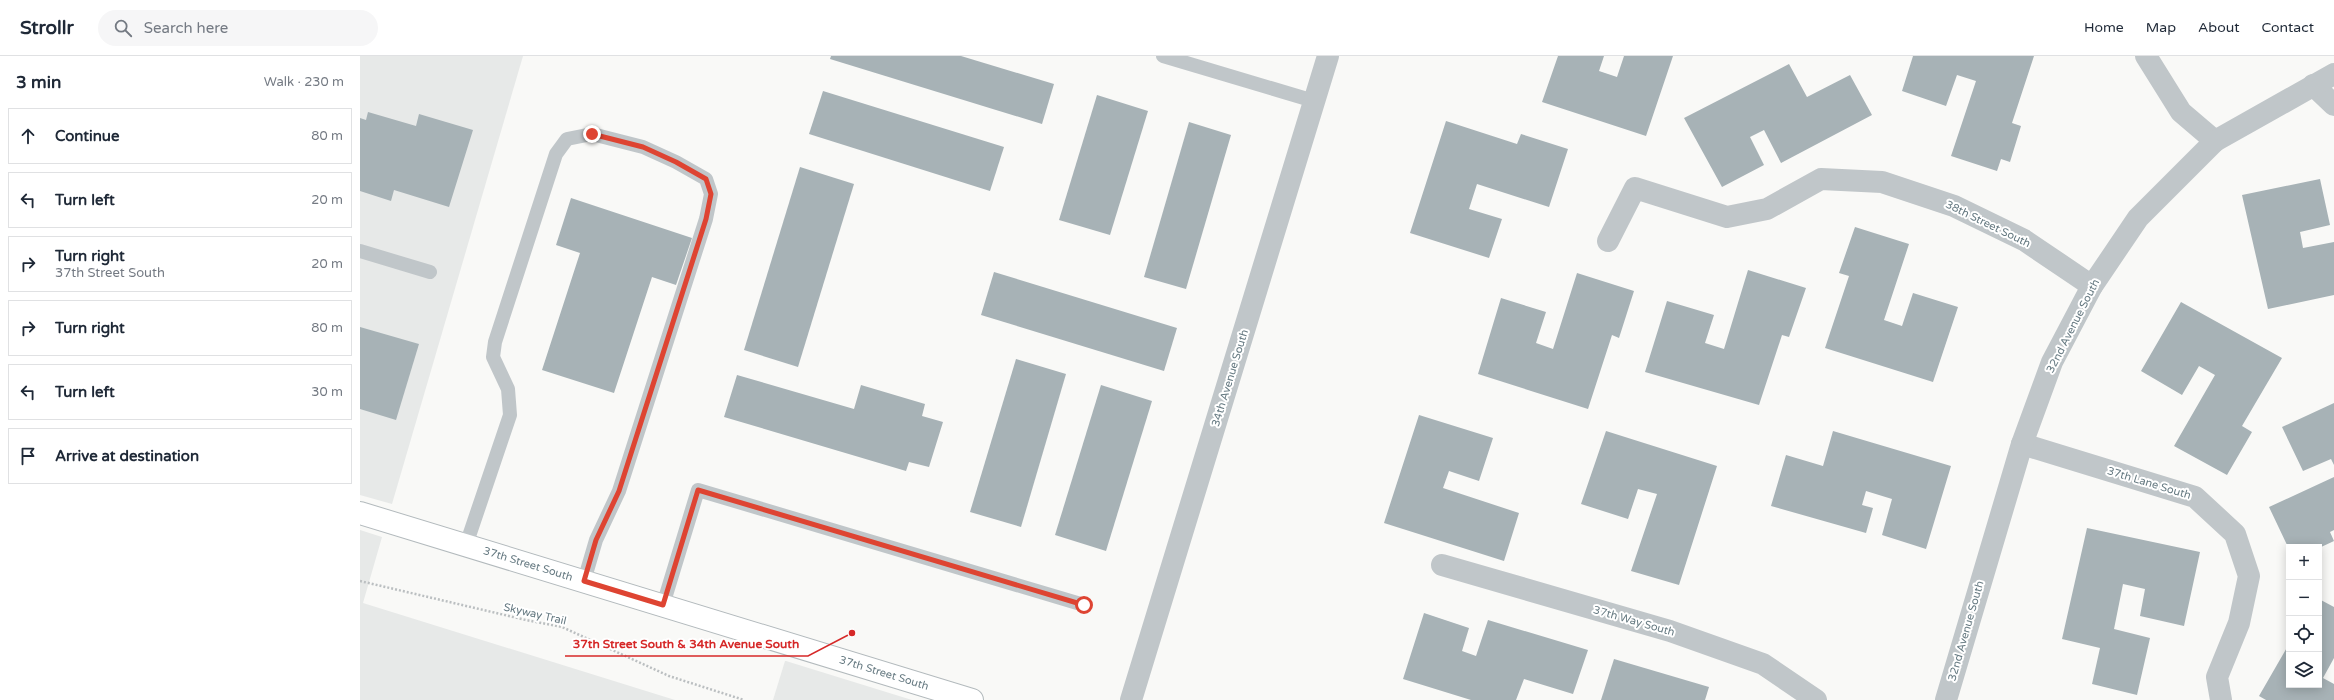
<!DOCTYPE html>
<meta charset="utf-8">
<style>
body{margin:0;font-family:"Varela Round",sans-serif;background:#f6f6f7;color:#1f2937}
.controls{position:absolute;right:12px;bottom:12px;display:grid;overflow:hidden;border-radius:0px;box-shadow:0 2px 10px #0003}
.controls button{width:36px;height:36px;display:grid;place-items:center;padding:0;border:0;border-bottom:1px solid #e0e1e3;background:#fff;color:#1f2937;font:20px sans-serif}
.stop{position:absolute;width:12px;height:12px;margin:-9px;border:3px solid #de4432;border-radius:50%;background:#fff}
.stop.end{background:#de4432;border-color:#fff;box-shadow:0 1px 4px #0008}
.list{margin:0;padding:0;list-style:none}
h2{display:flex;justify-content:space-between;align-items:center;height:52px;margin:0;padding:0 16px;font-size:17px}
h2 small{font-size:13px;font-weight:400;color:#747a83}
.list li{display:grid;grid-template-columns:26px 1fr auto;gap:12px;align-items:center;box-sizing:border-box;height:56px;margin:0 8px 8px;padding:0 8px;border:1px solid #e0e1e3;border-radius:0px}
.list b{display:block;font-size:15px;white-space:nowrap}
.list p{margin:0;font-size:13px;white-space:nowrap;color:#747a83}
.list em{font-size:13px;font-style:normal;color:#747a83}
.icon{flex:none;width:22px;height:22px;fill:none;stroke:currentColor;stroke-width:2;stroke-linecap:round;stroke-linejoin:round}
.map{position:relative;flex:none;width:1974px;height:644px;overflow:hidden}
header{display:flex;align-items:center;gap:24px;box-sizing:border-box;height:56px;padding:0 20px;background:#fff;border-bottom:1px solid #e0e1e3}
header strong{font-size:19px}
nav{display:flex;gap:22px;margin-inline-start:auto;font-size:14px}
.search{width:280px;height:36px;background:#f6f6f7;display:flex;align-items:center;gap:10px;box-sizing:border-box;padding:0 14px;border-radius:22px;color:#747a83;font-size:15px}
main{display:flex}
aside{flex:1;background:#fff}
.map>svg:first-child{display:block}
.built{fill:#e7e9e8}
.building{fill:#a7b2b6}
.lines{fill:none;stroke-linecap:round;stroke-linejoin:round}
.secondary-casing{stroke:#b3babd;stroke-width:24}
.path{stroke:#bbbfc1;stroke-width:2.5;stroke-dasharray:2 2;stroke-linecap:butt}
.lane{stroke:#c0c6c9;stroke-width:14}
.street{stroke:#c0c6c9;stroke-width:22}
.secondary{stroke:#fff;stroke-width:22}
.route{stroke:#de4432;stroke-width:5}
.labels{text-anchor:middle;dominant-baseline:central;stroke-width:4;stroke-linejoin:round;paint-order:stroke}
.street-label{font-size:11px;fill:#657981;stroke:#fff}
.leader{fill:none;stroke:#d62828;stroke-width:1.5}
.callout-dot{fill:#d62828;stroke:#fff;stroke-width:1.5}
.callout-label{font-size:12px;text-anchor:middle;font-weight:bold;fill:#d62828;stroke:#fff;stroke-width:4;stroke-linejoin:round;paint-order:stroke}
</style>
<header>
<strong>Strollr</strong>
<div class="search"><svg class="icon" aria-label="search" viewBox="0 0 24 24"><circle cx="10" cy="10" r="6"/><path d="M15 15l6 6"/></svg>Search here</div>
<nav><a>Home</a><a>Map</a><a>About</a><a>Contact</a></nav>
</header>
<main>
<aside>
<h2>3 min<small>Walk · 230 m</small></h2>
<ul class="list">
<li><svg class="icon" aria-label="ahead" viewBox="0 0 24 24"><path d="M12 20V5M6 11l6-6 6 6"/></svg><div><b>Continue</b></div><em>80 m</em></li>
<li><svg class="icon" aria-label="left" viewBox="0 0 24 24"><path d="M17 20v-9H6M10 6l-5 5 5 5"/></svg><div><b>Turn left</b></div><em>20 m</em></li>
<li><svg class="icon" aria-label="right" viewBox="0 0 24 24"><path d="M7 20v-9h11M14 6l5 5-5 5"/></svg><div><b>Turn right</b><p>37th Street South</p></div><em>20 m</em></li>
<li><svg class="icon" aria-label="right" viewBox="0 0 24 24"><path d="M7 20v-9h11M14 6l5 5-5 5"/></svg><div><b>Turn right</b></div><em>80 m</em></li>
<li><svg class="icon" aria-label="left" viewBox="0 0 24 24"><path d="M17 20v-9H6M10 6l-5 5 5 5"/></svg><div><b>Turn left</b></div><em>30 m</em></li>
<li><svg class="icon" aria-label="arrive" viewBox="0 0 24 24"><path d="M6 21V4h12l-3 4 3 4H6"/></svg><div><b>Arrive at destination</b></div></li>
</ul>
</aside>
<div class="map">
<svg width="1974" height="644" viewBox="0 0 1974 644">
<rect width="100%" height="100%" fill="#f9f9f7"/>
<g class="built">
<polygon points="0,0 163,0 32,448 0,439"/>
<polygon points="0,474 22,481 3,547 315,644 0,644"/>
<polygon points="425,605 426,605 552,644 413,644"/>
</g>
<g class="building">
<polygon points="471,0 601,0 694,28 682,68 470,3"/>
<polygon points="1198,0 1244,0 1239,15 1257,21 1264,0 1313,0 1286,80 1182,46"/>
<polygon points="1553,0 1674,0 1652,67 1661,70 1650,106 1641,103 1637,115 1591,100 1616,25 1597,19 1586,50 1542,35"/>
<polygon points="1429,8 1447,41 1490,19 1512,59 1421,107 1404,74 1390,81 1404,109 1362,131 1324,62"/>
<polygon points="463,35 644,91 630,135 449,78"/>
<polygon points="737,39 788,55 750,179 699,164"/>
<polygon points="8,56 56,70 59,58 113,74 89,151 34,134 31,145 0,135 0,62 6,64"/>
<polygon points="1086,65 1157,88 1161,78 1208,93 1189,151 1117,128 1109,153 1142,163 1129,202 1050,177"/>
<polygon points="829,66 871,79 826,233 784,221"/>
<polygon points="440,111 494,128 438,311 384,294"/>
<polygon points="1960,123 1970,169 1940,176 1943,192 1974,186 1974,239 1908,253 1882,139"/>
<polygon points="211,142 332,182 316,229 292,221 254,337 182,314 220,197 196,189"/>
<polygon points="1495,171 1549,188 1524,264 1542,270 1553,237 1598,251 1573,326 1465,292 1489,220 1479,217"/>
<polygon points="1388,214 1446,232 1429,281 1422,279 1399,349 1285,316 1307,245 1354,259 1345,287 1364,293"/>
<polygon points="634,216 817,272 804,315 621,259"/>
<polygon points="1217,217 1274,235 1259,282 1252,279 1228,353 1118,318 1141,242 1186,256 1176,287 1193,293"/>
<polygon points="1821,246 1922,302 1882,370 1892,376 1867,419 1814,390 1855,319 1839,310 1822,339 1781,315"/>
<polygon points="0,271 59,288 36,364 0,353"/>
<polygon points="656,303 706,318 661,471 610,456"/>
<polygon points="377,319 494,353 501,329 565,348 562,360 583,366 569,411 549,406 546,415 364,361"/>
<polygon points="741,329 792,345 746,495 695,479"/>
<polygon points="1974,347 1974,409 1971,403 1943,415 1922,371"/>
<polygon points="1059,359 1133,382 1119,425 1089,415 1083,432 1159,457 1144,505 1024,467"/>
<polygon points="1246,375 1357,410 1319,529 1271,515 1297,438 1278,433 1268,463 1221,448"/>
<polygon points="1473,375 1591,410 1566,493 1522,479 1532,443 1506,435 1502,449 1513,452 1506,477 1411,450 1426,399 1463,410"/>
<polygon points="1974,421 1974,474 1970,476 1974,485 1959,492 1928,491 1909,451"/>
<polygon points="1727,472 1840,496 1824,570 1780,560 1785,533 1763,528 1754,573 1790,582 1777,639 1732,628 1740,592 1702,583"/>
<polygon points="1959,543 1974,551 1974,602 1963,622 1974,628 1974,644 1906,644 1899,640 1929,588 1929,629 1959,629"/>
<polygon points="1064,557 1109,572 1102,595 1116,600 1128,564 1228,594 1213,638 1164,623 1156,644 1111,644 1043,623"/>
<polygon points="1254,603 1349,631 1345,644 1241,644"/>
</g>
<g class="lines">
<g class="secondary-casing">
<polyline id="secondary" points="0,457 612,644"/>
</g>
<polyline class="path" points="0,525 166,564 202,571 309,620 384,644"/>
<g class="lane">
<polyline points="803,0 954,45"/>
<polyline points="0,195 70,216"/>
<polyline points="106,489 150,359 148,333 133,301 135,286 196,98 207,83 232,78 283,91 316,106 346,123 351,138 346,163 259,435 236,484 224,525"/>
<polyline points="303,549 338,434 724,549"/>
</g>
<g class="street">
<polyline points="1786,0 1821,56 1855,85"/>
<polyline points="1953,29 1974,49"/>
<polyline points="1248,185 1275,132 1367,161 1407,153 1461,123 1522,126 1594,150 1664,184 1732,230"/>
<polyline points="1662,388 1835,441 1875,478 1889,520 1879,567 1857,621 1861,644"/>
<polyline points="1082,509 1310,575 1403,608 1456,644"/>
<polyline points="771,644 968,0"/>
<polyline points="1586,644 1662,388 1692,306 1732,230 1778,162 1855,85 1974,18"/>
</g>
<use href="#secondary" class="secondary"/>
</g>
<g class="lines">
<polyline class="route" points="232,78 283,91 316,106 346,123 351,138 346,163 259,435 236,484 224,525 303,549 338,434 724,549"/>
</g>
<g class="labels">
<g class="street-label">
<text transform="translate(1628 168) rotate(26)">38th Street South</text>
<text transform="translate(1713 270) rotate(-63)">32nd Avenue South</text>
<text transform="translate(870 322) rotate(-73)">34th Avenue South</text>
<text transform="translate(1789 427) rotate(17)">37th Lane South</text>
<text transform="translate(168 508) rotate(17)">37th Street South</text>
<text transform="translate(175 558) rotate(13)">Skyway Trail</text>
<text transform="translate(1274 565) rotate(16)">37th Way South</text>
<text transform="translate(1606 575) rotate(-74)">32nd Avenue South</text>
<text transform="translate(524 617) rotate(17)">37th Street South</text>
</g>
</g>
<path class="leader" d="M492 577L448 600H205"/>
<circle class="callout-dot" cx="492" cy="577" r="4"/>
<g class="callout-label">
<text x="326" y="592">37th Street South &amp; 34th Avenue South</text>
</g>
</svg>
<div class="controls">
<button>+</button>
<button>−</button>
<button><svg class="icon" aria-label="locate" viewBox="0 0 24 24"><circle cx="12" cy="12" r="6"/><path d="M12 2v4M12 18v4M2 12h4M18 12h4"/></svg></button>
<button><svg class="icon" aria-label="layers" viewBox="0 0 24 24"><path d="M12 4l9 5-9 5-9-5zM3 14l9 5 9-5"/></svg></button>
</div>
<div class="stop" style="left:724px;top:549px"></div>
<div class="stop end" style="left:232px;top:78px"></div>
</div>
</main>
